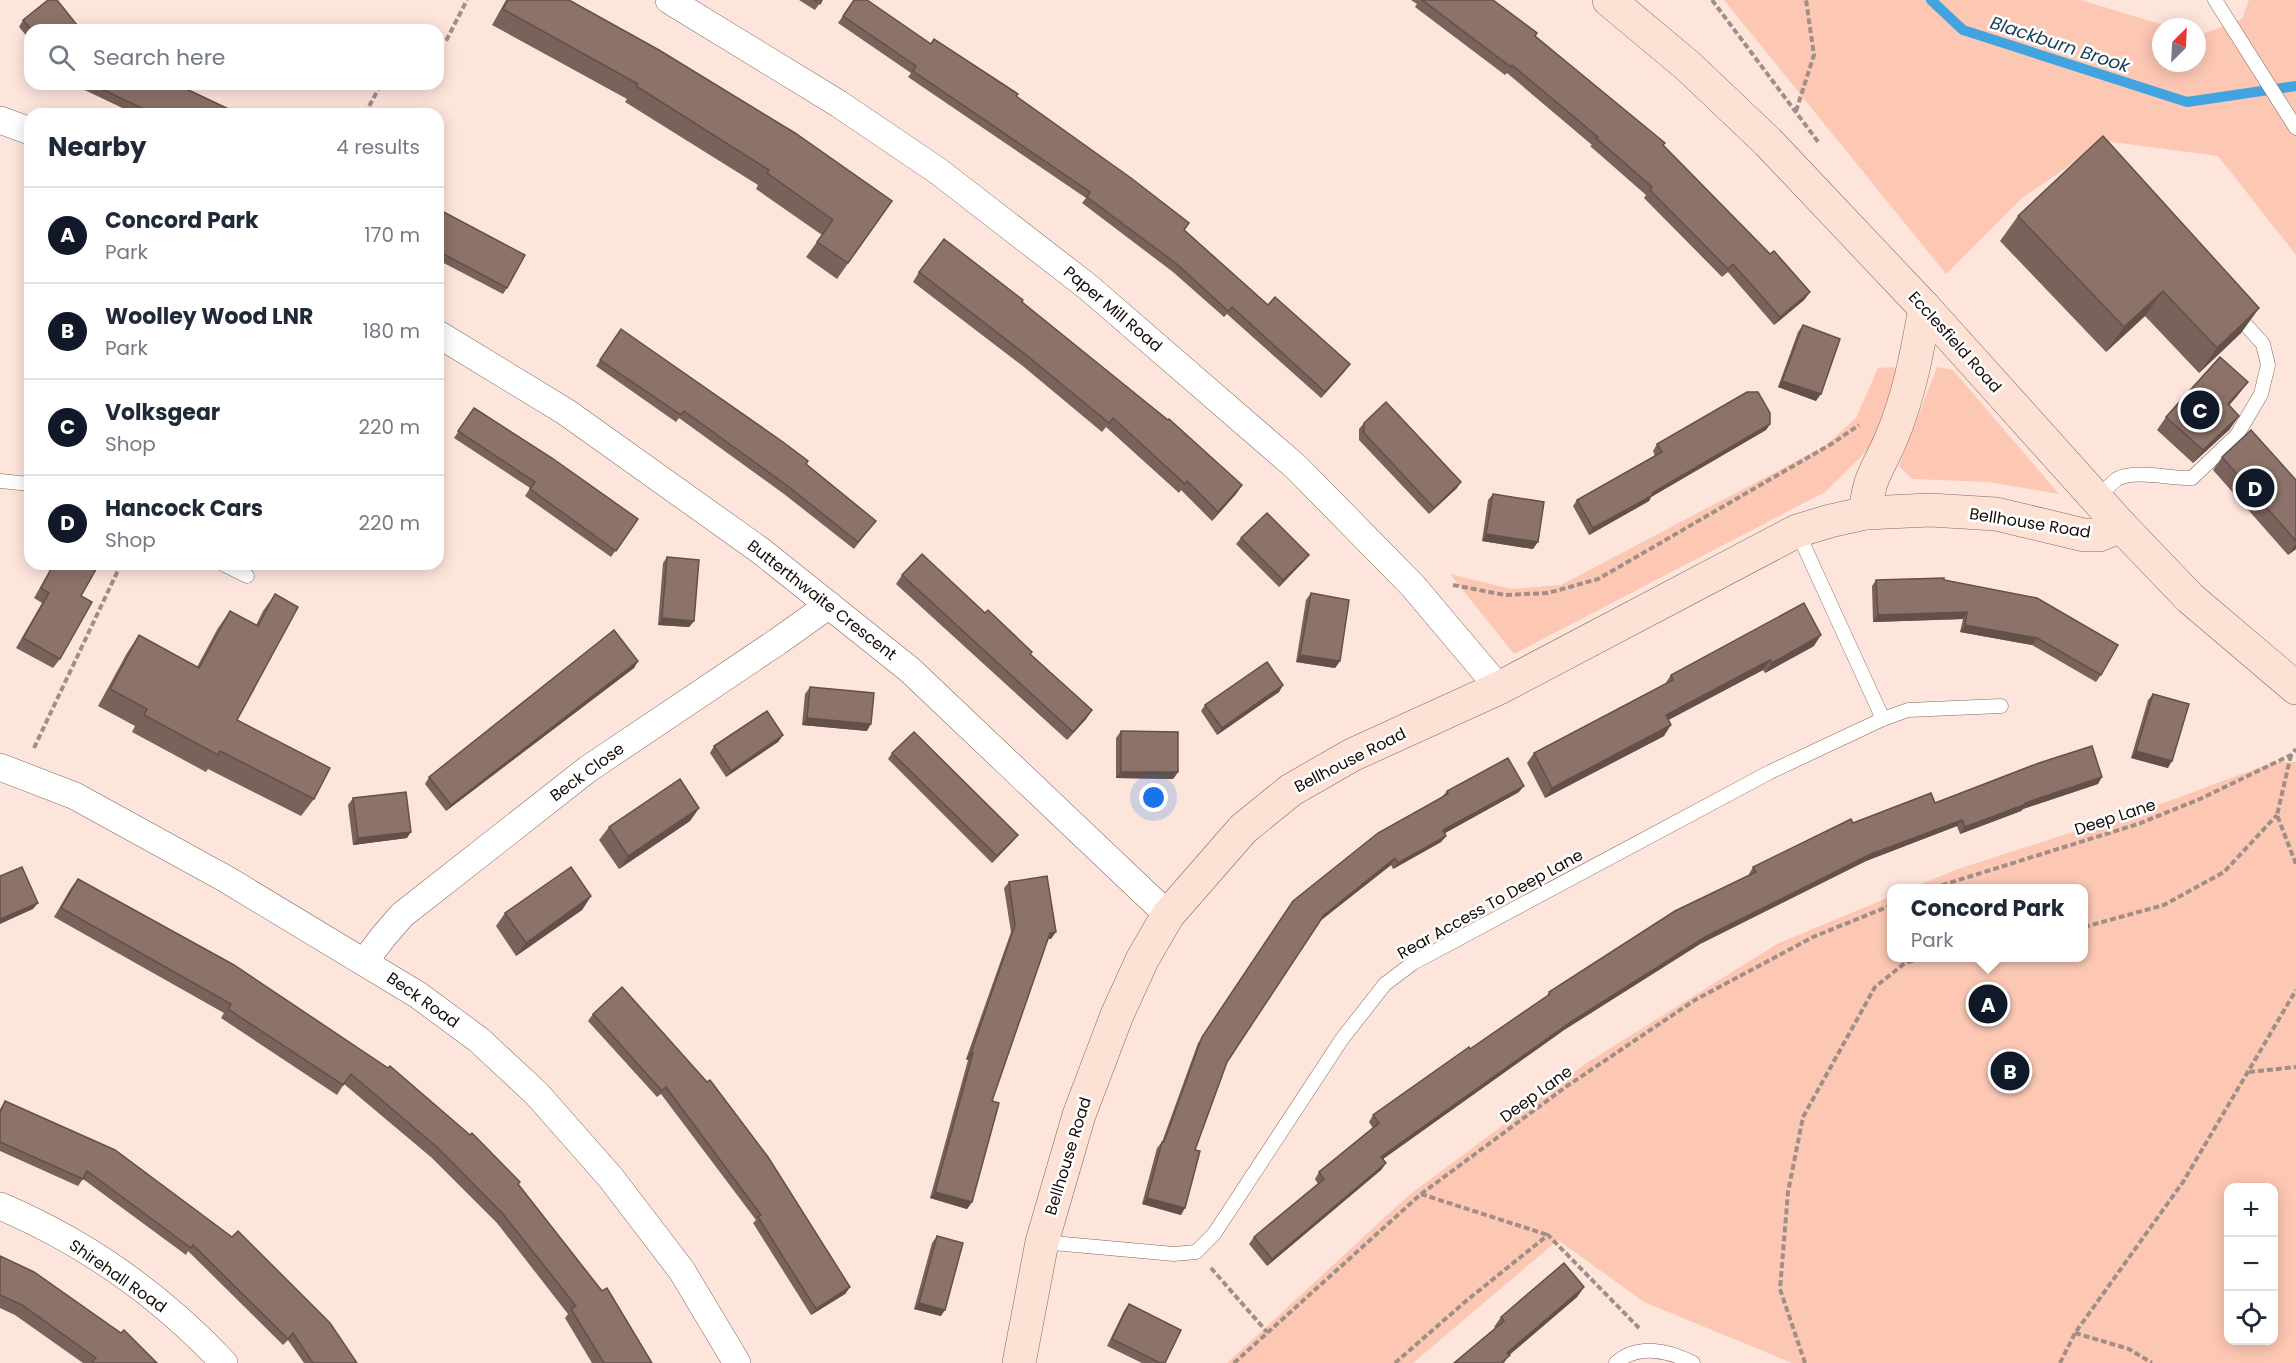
<!DOCTYPE html>
<meta charset="utf-8">
<style>
body{margin:0;font-family:Poppins,sans-serif;background:#f6f6f7;color:#1f2937}
.controls{position:absolute;right:18px;bottom:18px;display:grid;overflow:hidden;border-radius:12px;box-shadow:0 3px 15px #0003}
.controls button{width:54px;height:54px;display:grid;place-items:center;padding:0;border:0;border-bottom:2px solid #e0e1e3;background:#fff;color:#1f2937;font:30px sans-serif}
.compass{position:absolute;left:2152px;top:18px;width:54px;height:54px;border-radius:50%;background:#fff;box-shadow:0 3px 15px #0003;rotate:24deg}
.you{position:absolute;left:1154px;top:798px;width:21px;height:21px;margin:-15px;border:4px solid #fff;border-radius:50%;background:#1a73e8;box-shadow:0 0 0 9px #1a73e833}
.badge{display:grid;place-items:center;width:39px;height:39px;border-radius:50%;background:#111827;color:#fff;font-size:20px;font-weight:700}
.pin{position:absolute;translate:-50% -50%;border:3px solid #fff;box-shadow:0 2px 6px #0006}
.popup{position:absolute;left:1887px;top:884px;width:201px;height:78px;box-sizing:border-box;display:grid;place-content:center;border-radius:12px;background:#fff;filter:drop-shadow(0 2px 4px #0005);font-size:20px;white-space:nowrap;color:#747a83}
.popup b{font-size:22px;color:#1f2937}
.popup::after{content:'';position:absolute;left:50%;top:100%;margin-left:-12px;border:12px solid transparent;border-top-color:#fff}
.list{margin:0;padding:0;list-style:none}
h2{display:flex;justify-content:space-between;align-items:center;height:78px;margin:0;padding:0 24px;font-size:26px}
h2 small{font-size:20px;font-weight:400;color:#747a83}
.list li{display:grid;grid-template-columns:39px 1fr auto;gap:18px;align-items:center;box-sizing:border-box;height:96px;padding:0 24px;border-top:2px solid #e0e1e3}
.list b{display:block;font-size:22px;white-space:nowrap}
.list p{margin:0;font-size:20px;white-space:nowrap;color:#747a83}
.list em{font-size:20px;font-style:normal;color:#747a83}
.icon{flex:none;width:33px;height:33px;fill:none;stroke:currentColor;stroke-width:2;stroke-linecap:round;stroke-linejoin:round}
.map{position:relative;flex:none;width:2296px;height:1363px;overflow:hidden}
.search{position:absolute;background:#fff;box-shadow:0 3px 15px #0003;left:24px;top:24px;width:420px;height:66px;display:flex;align-items:center;gap:15px;box-sizing:border-box;padding:0 21px;border-radius:18px;color:#747a83;font-size:22px}
.panel{position:absolute;background:#fff;box-shadow:0 3px 15px #0003;left:24px;top:108px;width:420px;height:462px;border-radius:18px}
.map>svg:first-child{display:block}
.green{fill:#fcc8b4;fill-rule:evenodd}
.lines{fill:none;stroke-linecap:round;stroke-linejoin:round}
.stream{stroke:#42a3e1;stroke-width:10}
.lane-casing{stroke:#81685d;stroke-width:15}
.street-casing{stroke:#81685d;stroke-width:28}
.secondary-casing{stroke:#81685d;stroke-width:34}
.path{stroke:#a08e87;stroke-width:4;stroke-dasharray:6 3;stroke-linecap:butt}
.lane{stroke:#fff;stroke-width:14}
.street{stroke:#fff;stroke-width:27}
.secondary{stroke:#fee1d5;stroke-width:33}
.wall{fill:#786259}
.shaded-wall{fill:#625049}
.building{fill:#8c7268;stroke:#625049;stroke-width:1.5}
.labels{text-anchor:middle;dominant-baseline:central;stroke-width:5;stroke-linejoin:round;paint-order:stroke}
.street-label{font-size:16px;fill:#150c08;stroke:#fff}
.water-label{font-size:18px;font-style:italic;fill:#163e58;stroke:#fff}
</style>
<div class="map">
<svg width="2296" height="1363" viewBox="0 0 2296 1363">
<rect width="100%" height="100%" fill="#fde5dc"/>
<g class="green">
<polygon points="1724,0 2081,0 2170,27 2161,27 2161,63 2197,63 2197,34 2200,35 2242,19 2249,0 2296,0 2296,255 2218,156 2105,141 2022,198 1946,274"/>
<polygon points="1895,367 1897,380 1875,443 1825,492 1514,654 1450,574 1511,589 1561,585 1825,446 1856,418 1878,368"/>
<polygon points="1937,367 1953,370 2059,494 1989,482 1912,479 1899,466"/>
<path d="M2274,762H2296V1363H1792L1644,1302L1558,1240L1413,1363H1227L1408,1196L1585,1064L1777,944L1892,896V958H2084V888H1911L1958,869L2169,801ZM2228,1188H2274V1340H2228Z"/>
</g>
<g class="lines">
<polyline class="stream" points="1931,0 1963,30 2187,102 2296,86"/>
<g class="lane-casing">
<g id="lane">
<polyline points="2215,0 2296,128"/>
<polyline points="0,481 30,484"/>
<path d="M2097,499C2103,493 2110,484 2117,479C2134,469 2172,479 2192,478L2237,435L2261,394L2268,365L2263,344L2236,314"/>
<polyline points="1797,531 1883,719"/>
<polyline points="223,564 247,576"/>
<polyline points="1042,1242 1174,1254 1196,1252 1214,1234 1342,1039 1385,984 1413,963 1770,772 1883,719 1908,710 2001,706"/>
<path d="M1616,1363C1638,1343 1670,1351 1693,1363"/>
</g>
</g>
<g class="street-casing">
<g id="street">
<polyline points="669,0 839,104 938,171 1088,287 1296,467 1413,586 1499,688"/>
<polyline points="0,120 30,131"/>
<polyline points="438,334 566,412 761,551 910,670 1168,915"/>
<polyline points="0,767 75,796 226,879 418,995 479,1040 537,1094 611,1178 682,1271 737,1363"/>
<polyline points="365,961 383,937 402,915 588,769 777,642 829,605"/>
<path d="M0,1206C85,1242 161,1296 224,1363"/>
</g>
</g>
<g class="secondary-casing">
<g id="secondary">
<polyline points="1609,0 1688,66 1768,142 1925,308 2121,526 2190,598 2296,688"/>
<path d="M1866,513C1867,479 1879,468 1891,439C1909,397 1917,353 1925,308"/>
<polyline points="1019,1363 1042,1242 1079,1115 1117,1015 1142,960 1168,915 1243,829 1291,790 1352,755 1499,688 1797,531 1830,521 1866,513 1930,510 1996,514 2084,535 2099,535 2121,526"/>
</g>
</g>
<g class="path">
<polyline points="1712,0 1819,143"/>
<polyline points="438,45 447,39 467,0"/>
<polyline points="1796,111 1814,55 1806,0"/>
<polyline points="365,114 381,84"/>
<polyline points="1453,585 1505,595 1548,593 1598,579 1833,443 1859,425"/>
<polyline points="34,748 121,564"/>
<polyline points="2291,755 2277,815 2296,864"/>
<polyline points="1933,888 2138,824 2200,799 2291,755 2296,749"/>
<polyline points="2084,927 2164,905 2224,872 2277,815"/>
<polyline points="2249,1072 2296,1067"/>
<polyline points="1421,1194 1548,1235"/>
<polyline points="1211,1268 1267,1332"/>
<polyline points="2075,1333 2129,1349 2152,1363"/>
<polyline points="1234,1363 1421,1194 1567,1086 1695,1000 1813,937 1892,905"/>
<polyline points="1395,1363 1466,1301 1548,1235 1639,1328"/>
<polyline points="1805,1363 1780,1289 1788,1192 1803,1117 1875,987 1905,963 1922,958"/>
<polyline points="2060,1363 2075,1333 2183,1182 2296,990"/>
</g>
<use href="#lane" class="lane"/>
<use href="#street" class="street"/>
<use href="#secondary" class="secondary"/>
</g>
<g class="wall">
<polygon points="506,0 569,0 892,201 837,279 806,257 822,235 756,189 758,185 625,102 627,99 492,25"/>
<polygon points="799,0 822,0 815,10"/>
<polygon points="854,0 931,44 1016,96 1185,230 1268,305 1345,371 1321,398 1227,314 1224,317 1173,272 1082,203 1086,198 908,77 911,73 838,23"/>
<polygon points="1411,0 1493,0 1663,145 1770,254 1810,292 1804,300 1774,325 1728,272 1722,277 1644,198 1646,195 1590,146 1592,145 1507,73 1505,75 1415,7 1417,4"/>
<polygon points="23,20 81,30 30,30 30,40 19,27"/>
<polygon points="72,84 176,84 239,114 135,114"/>
<polygon points="438,209 507,288 503,294 438,260"/>
<polygon points="2018,216 2259,308 2241,333 2199,373 2145,316 2106,352 2000,241"/>
<polygon points="919,272 1022,302 1242,485 1236,494 1212,521 1181,490 1179,493 1106,427 1102,432 1024,367 913,282"/>
<polygon points="1803,325 1816,401 1778,387 1798,332"/>
<polygon points="621,329 806,464 871,527 854,549 784,494 679,418 676,422 596,366"/>
<polygon points="2238,395 2229,405 2230,429 2193,463 2157,430 2166,417"/>
<polygon points="474,408 638,519 611,557 525,496 530,488 454,438"/>
<polygon points="1364,423 1457,488 1429,514 1359,440 1359,429"/>
<polygon points="1770,424 1766,430 1651,497 1649,501 1589,535 1573,506 1577,500 1655,456 1653,451 1657,444"/>
<polygon points="2222,457 2296,480 2296,549 2288,555 2213,470"/>
<polygon points="1493,494 1533,549 1482,541 1488,500"/>
<polygon points="1241,538 1309,555 1304,561 1279,587 1236,544"/>
<polygon points="667,557 694,621 689,627 658,625 663,563"/>
<polygon points="53,564 99,564 81,596 60,659 53,668 16,648 42,603 34,598"/>
<polygon points="902,575 985,613 1092,710 1086,719 1067,740 896,584"/>
<polygon points="1876,580 1944,580 2101,675 2096,682 2032,645 1960,632 1963,619 1873,622 1872,586"/>
<polygon points="1311,593 1340,661 1335,668 1296,662 1306,600"/>
<polygon points="275,594 237,720 314,799 301,816 208,769 206,772 132,732 135,726 98,706 127,653 139,635 197,667 218,628 230,611 256,625 263,611"/>
<polygon points="1814,646 1765,673 1763,670 1668,720 1664,736 1545,798 1527,763 1534,753 1665,684 1671,675"/>
<polygon points="638,661 634,668 446,811 425,784 429,777"/>
<polygon points="1283,685 1279,692 1217,735 1201,711 1205,705"/>
<polygon points="810,687 867,731 802,725 805,694"/>
<polygon points="2153,694 2168,768 2131,758 2148,700"/>
<polygon points="1121,731 1178,772 1173,779 1116,778 1116,738"/>
<polygon points="783,735 778,742 726,777 710,753 714,746"/>
<polygon points="892,753 1018,835 1013,841 992,863 888,759"/>
<polygon points="2098,784 2023,809 2021,811 1960,834 1957,826 1866,861 1700,944 1564,1030 1383,1159 1386,1163 1381,1170 1267,1266 1249,1244 1254,1237 1318,1184 1315,1179 1319,1172 1373,1128 1369,1122 1373,1115 1547,996 1549,992 1749,875 1749,874 1753,867 1853,823 1935,803"/>
<polygon points="1447,791 1519,792 1445,833 1446,836 1441,842 1393,869 1391,865 1320,921 1227,1062 1195,1150 1181,1215 1142,1204 1157,1148 1162,1142 1198,1043 1293,901 1442,797"/>
<polygon points="353,798 407,838 353,845 348,805"/>
<polygon points="699,808 690,821 619,869 599,840 609,827"/>
<polygon points="78,879 518,1184 652,1363 592,1363 565,1318 568,1314 497,1223 432,1158 344,1084 337,1095 221,1018 224,1013 54,917 71,888"/>
<polygon points="1009,882 1051,939 1048,939 992,1101 972,1202 967,1209 930,1198 968,1060 966,1059 1011,932 1004,888"/>
<polygon points="591,896 582,910 516,956 496,926 505,913"/>
<polygon points="622,987 850,1287 845,1294 811,1315 753,1223 756,1220 661,1094 657,1097 588,1021 593,1014"/>
<polygon points="5,1101 357,1363 304,1363 288,1340 283,1345 188,1251 186,1255 83,1179 78,1186 0,1151 0,1109"/>
<polygon points="937,1236 941,1316 914,1309 932,1243"/>
<polygon points="0,1256 157,1363 83,1363 15,1315 0,1308"/>
<polygon points="1584,1287 1577,1297 1509,1355 1504,1363 1454,1363 1495,1328 1494,1327 1501,1317"/>
<polygon points="1129,1304 1165,1363 1142,1363 1107,1346 1124,1311"/>
</g>
<g class="shaded-wall">
<polygon points="2163,291 2145,316 2106,352 2124,327"/>
<polygon points="1810,292 1804,300 1774,325 1780,317"/>
<polygon points="2259,308 2241,333 2199,373 2217,348"/>
<polygon points="1350,364 1345,371 1321,398 1325,392"/>
<polygon points="1782,381 1821,394 1816,401 1778,387"/>
<polygon points="2248,382 2238,395 2219,417 2228,404"/>
<polygon points="2239,416 2230,429 2193,463 2203,450"/>
<polygon points="1770,424 1766,430 1651,497 1649,501 1589,535 1593,528"/>
<polygon points="1461,482 1457,488 1429,514 1434,508"/>
<polygon points="1242,485 1236,494 1212,521 1218,512"/>
<polygon points="1486,534 1538,542 1533,549 1482,541"/>
<polygon points="2296,544 2296,549 2288,555"/>
<polygon points="1309,555 1304,561 1279,587 1283,580"/>
<polygon points="1967,612 1963,619 1873,622 1878,615"/>
<polygon points="662,618 694,621 689,627 658,625"/>
<polygon points="1965,625 2037,638 2032,645 1960,632"/>
<polygon points="1821,635 1814,646 1765,673 1772,663"/>
<polygon points="1300,655 1340,661 1335,668 1296,662"/>
<polygon points="1770,660 1763,670 1659,725 1666,715"/>
<polygon points="638,661 634,668 446,811 451,805"/>
<polygon points="1283,685 1279,692 1217,735 1222,728"/>
<polygon points="1092,710 1086,719 1067,740 1073,732"/>
<polygon points="807,718 871,724 867,731 802,725"/>
<polygon points="1671,725 1664,736 1545,798 1552,788"/>
<polygon points="783,735 778,742 726,777 731,771"/>
<polygon points="2136,751 2172,761 2168,768 2131,758"/>
<polygon points="1121,772 1178,772 1173,779 1116,778"/>
<polygon points="2102,777 2098,784 2023,809 2021,811 1960,834 1965,827 2025,803"/>
<polygon points="1524,786 1519,792 1438,837 1443,830"/>
<polygon points="699,808 690,821 619,869 628,856"/>
<polygon points="1962,820 1957,826 1866,861 1700,944 1564,1030 1376,1164 1381,1157 1569,1023 1705,937 1871,854"/>
<polygon points="411,832 407,838 353,845 358,838"/>
<polygon points="1018,835 1013,841 992,863 997,856"/>
<polygon points="1446,836 1441,842 1393,869 1398,863"/>
<polygon points="1395,858 1391,865 1320,921 1324,915"/>
<polygon points="591,896 582,910 516,956 526,943"/>
<polygon points="38,903 33,909 0,924 0,919"/>
<polygon points="1056,932 1051,939 1045,939 1050,933"/>
<polygon points="971,1053 973,1053 968,1060 966,1059"/>
<polygon points="1386,1163 1381,1170 1267,1266 1272,1259"/>
<polygon points="935,1192 972,1202 967,1209 930,1198"/>
<polygon points="1147,1198 1185,1208 1181,1215 1142,1204"/>
<polygon points="850,1287 845,1294 811,1315 816,1309"/>
<polygon points="1584,1287 1577,1297 1500,1363 1507,1353"/>
<polygon points="919,1303 945,1310 941,1316 914,1309"/>
</g>
<g class="building">
<polygon points="48,0 57,0 81,30 32,30 23,20"/>
<polygon points="508,0 569,0 659,50 795,133 892,201 848,263 817,242 833,220 767,173 769,170 636,86 638,84 503,9"/>
<polygon points="814,0 822,0 820,4"/>
<polygon points="854,0 867,0 931,44 934,39 1018,94 1016,96 1131,178 1189,223 1184,230 1268,305 1275,297 1350,364 1325,392 1232,307 1228,311 1178,265 1087,197 1090,192 913,71 916,66 843,16"/>
<polygon points="1422,0 1493,0 1537,33 1535,36 1665,143 1663,145 1770,254 1774,251 1810,292 1780,317 1733,264 1728,269 1650,190 1652,187 1596,138 1598,137 1512,65 1511,67"/>
<polygon points="91,84 176,84 239,114 154,114"/>
<polygon points="2103,136 2259,308 2217,348 2163,291 2124,327 2018,216"/>
<polygon points="438,209 525,255 507,288 438,251"/>
<polygon points="944,239 1023,300 1022,302 1168,420 1169,419 1242,485 1218,512 1187,481 1185,484 1113,418 1109,423 1030,358 919,272"/>
<polygon points="1803,325 1840,339 1821,394 1782,381"/>
<polygon points="621,329 783,442 808,461 806,464 876,521 858,542 789,487 684,411 681,415 600,360"/>
<polygon points="2220,357 2248,382 2228,404 2239,416 2203,450 2166,417"/>
<polygon points="1747,392 1758,392 1770,413 1770,424 1652,493 1653,495 1593,528 1577,500 1662,452 1657,444"/>
<polygon points="438,399 441,401 438,407"/>
<polygon points="1386,402 1461,482 1434,508 1364,433 1364,423"/>
<polygon points="474,408 552,458 638,519 616,551 530,489 535,482 458,431"/>
<polygon points="2251,430 2296,480 2296,541 2222,457"/>
<polygon points="1493,494 1544,502 1538,542 1486,534"/>
<polygon points="1267,513 1309,555 1283,580 1241,538"/>
<polygon points="922,554 985,613 988,610 1032,652 1030,654 1092,710 1073,732 902,575"/>
<polygon points="667,557 699,560 694,621 662,618"/>
<polygon points="54,564 99,564 81,596 92,602 60,659 23,638 49,593 41,588"/>
<polygon points="1944,578 1944,580 2037,598 2118,645 2101,675 2037,638 1965,625 1967,612 1878,615 1876,580"/>
<polygon points="1311,593 1349,600 1340,661 1300,655"/>
<polygon points="275,594 298,607 237,720 330,768 314,799 220,751 218,755 144,715 147,709 110,689 139,635 199,668 230,611 258,626"/>
<polygon points="1804,603 1821,635 1772,663 1770,660 1666,715 1671,725 1552,788 1534,753 1673,680 1671,675"/>
<polygon points="614,630 638,661 451,805 429,777"/>
<polygon points="1267,662 1283,685 1222,728 1205,705"/>
<polygon points="810,687 874,693 871,724 807,718"/>
<polygon points="2153,694 2189,704 2172,761 2136,751"/>
<polygon points="767,711 783,735 731,771 714,746"/>
<polygon points="1121,731 1178,732 1178,772 1121,772"/>
<polygon points="914,732 1018,835 997,856 892,753"/>
<polygon points="2092,746 2102,777 2025,803 2026,804 1965,827 1962,820 1871,854 1705,937 1569,1023 1381,1157 1386,1163 1272,1259 1254,1237 1324,1179 1319,1172 1379,1123 1373,1115 1469,1047 1470,1049 1550,994 1549,992 1675,911 1756,872 1753,867 1851,819 1853,823 1931,793 1935,803 2039,763"/>
<polygon points="1508,758 1524,786 1443,830 1446,836 1398,863 1395,858 1324,915 1227,1062 1195,1150 1200,1151 1185,1208 1147,1198 1162,1142 1164,1142 1202,1037 1293,901 1378,833 1448,794 1447,791"/>
<polygon points="680,779 699,808 628,856 609,827"/>
<polygon points="406,792 411,832 358,838 353,798"/>
<polygon points="22,867 38,903 0,919 0,876"/>
<polygon points="571,867 591,896 526,943 505,913"/>
<polygon points="1047,876 1056,932 1050,933 992,1101 999,1103 972,1202 935,1192 973,1053 971,1053 1015,925 1009,882"/>
<polygon points="78,879 234,965 388,1068 390,1066 470,1135 472,1133 520,1182 518,1184 602,1291 607,1288 652,1363 604,1363 571,1309 576,1306 503,1214 438,1148 351,1074 343,1085 228,1009 231,1004 61,908"/>
<polygon points="622,987 707,1082 710,1080 768,1157 850,1287 816,1309 758,1217 761,1215 666,1087 662,1091 593,1014"/>
<polygon points="5,1101 115,1150 232,1237 238,1231 330,1323 357,1363 313,1363 293,1333 288,1339 193,1245 191,1248 87,1171 83,1179 0,1142 0,1113"/>
<polygon points="937,1236 963,1243 945,1310 919,1303"/>
<polygon points="0,1256 34,1272 121,1333 124,1330 157,1363 94,1363 92,1361 96,1358 22,1305 0,1295"/>
<polygon points="1564,1263 1584,1287 1507,1353 1510,1355 1501,1363 1454,1363 1504,1321 1501,1317"/>
<polygon points="1129,1304 1181,1330 1165,1363 1160,1363 1112,1339"/>
</g>
<g class="labels">
<g class="street-label">
<text transform="translate(1113 309) rotate(40)">Paper Mill Road</text>
<text transform="translate(1955 342) rotate(48)">Ecclesfield Road</text>
<text transform="translate(2030 523) rotate(9)">Bellhouse Road</text>
<text transform="translate(822 600) rotate(38)">Butterthwaite Crescent</text>
<text transform="translate(1350 760) rotate(-27)">Bellhouse Road</text>
<text transform="translate(587 772) rotate(-36)">Beck Close</text>
<text transform="translate(2115 817) rotate(-18)">Deep Lane</text>
<text transform="translate(1490 904) rotate(-29)">Rear Access To Deep Lane</text>
<text transform="translate(423 1000) rotate(35)">Beck Road</text>
<text transform="translate(1536 1094) rotate(-36)">Deep Lane</text>
<text transform="translate(1068 1156) rotate(-73)">Bellhouse Road</text>
<text transform="translate(118 1276) rotate(35)">Shirehall Road</text>
</g>
<g class="water-label">
<text transform="translate(2060 44) rotate(18)">Blackburn Brook</text>
</g>
</g>
</svg>
<div class="controls">
<button>+</button>
<button>−</button>
<button><svg class="icon" aria-label="locate" viewBox="0 0 24 24"><circle cx="12" cy="12" r="6"/><path d="M12 2v4M12 18v4M2 12h4M18 12h4"/></svg></button>
</div>
<svg class="compass" viewBox="-18 -18 36 36"><path d="M0-13l5 13h-10z" fill="#e53935"/><path d="M0 13l5-13h-10z" fill="#747a83"/></svg>
<div class="you"></div>
<div class="pin badge" style="left:1988px;top:1004px">A</div>
<div class="popup"><b>Concord Park</b>Park</div>
<div class="pin badge" style="left:2010px;top:1071px">B</div>
<div class="pin badge" style="left:2200px;top:410px">C</div>
<div class="pin badge" style="left:2255px;top:488px">D</div>
<div class="search"><svg class="icon" aria-label="search" viewBox="0 0 24 24"><circle cx="10" cy="10" r="6"/><path d="M15 15l6 6"/></svg>Search here</div>
<section class="panel">
<h2>Nearby<small>4 results</small></h2>
<ul class="list">
<li><span class="badge">A</span><div><b>Concord Park</b><p>Park</p></div><em>170 m</em></li>
<li><span class="badge">B</span><div><b>Woolley Wood LNR</b><p>Park</p></div><em>180 m</em></li>
<li><span class="badge">C</span><div><b>Volksgear</b><p>Shop</p></div><em>220 m</em></li>
<li><span class="badge">D</span><div><b>Hancock Cars</b><p>Shop</p></div><em>220 m</em></li>
</ul>
</section>
</div>
